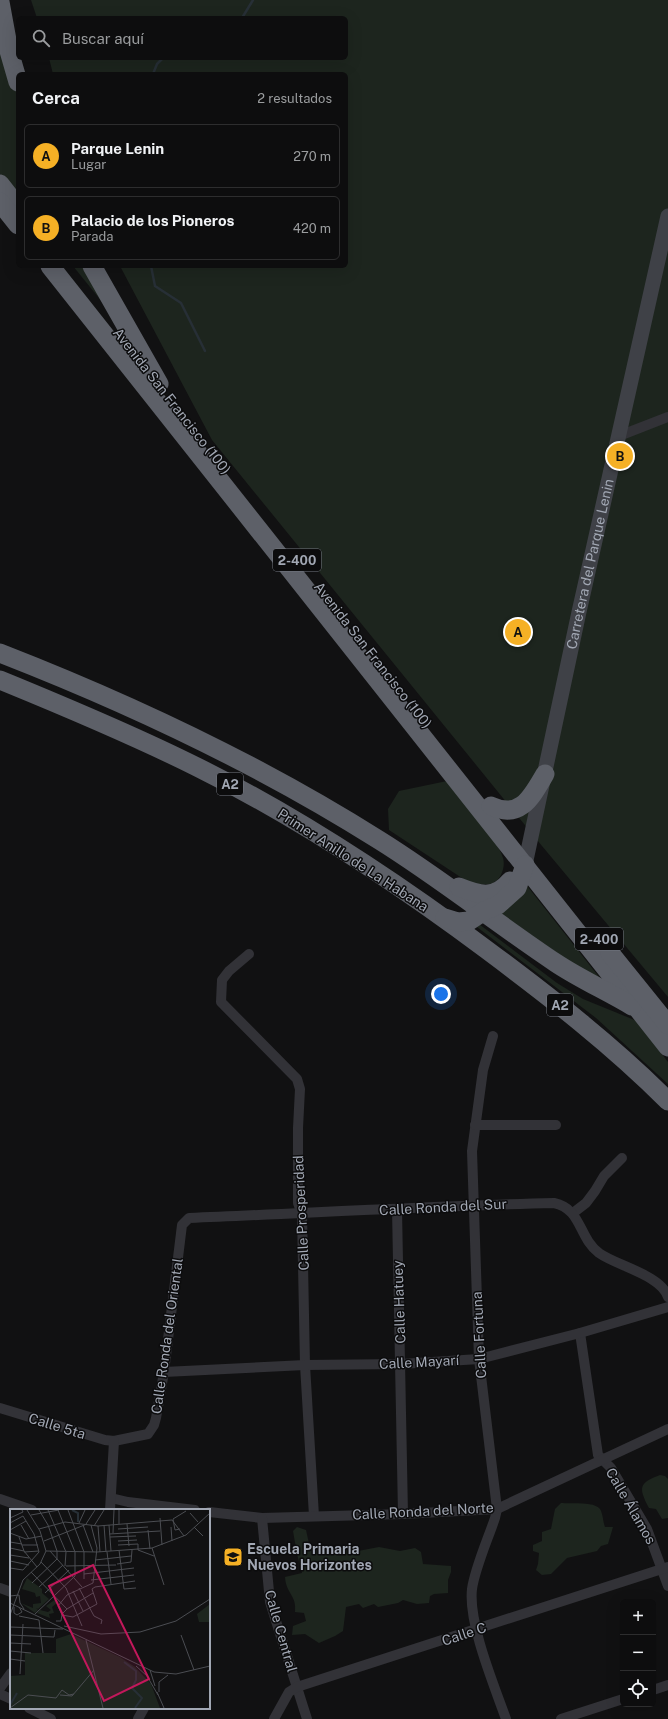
<!DOCTYPE html>
<html lang="es">
<meta charset="utf-8">
<style>
body{margin:0;font-family:"Public Sans",sans-serif;background:#1b1b1c;color:#f1f3f6}
.controls{position:absolute;right:12px;bottom:12px;display:grid;overflow:hidden;border-radius:6px;box-shadow:0 4px 16px #0002}
.controls button{width:36px;height:36px;display:grid;place-items:center;padding:0;border:0;border-bottom:1px solid #2d2d2e;background:#0d0d0e;color:#f1f3f6;font:20px sans-serif}
.you{position:absolute;left:441px;top:994px;width:14px;height:14px;margin:-10px;border:3px solid #fff;border-radius:50%;background:#1a73e8;box-shadow:0 0 0 6px #1a73e833}
.badge{display:grid;place-items:center;width:26px;height:26px;border-radius:50%;background:#f5b025;color:#111;font-size:13px;font-weight:700}
.pin{position:absolute;translate:-50% -50%;border:2px solid #fff;box-shadow:0 1px 4px #0006}
.list{margin:0;padding:0;list-style:none}
h2{display:flex;justify-content:space-between;align-items:center;height:52px;margin:0;padding:0 16px;font-size:17px}
h2 small{font-size:13px;font-weight:400;color:#9a9c9e}
.list li{display:grid;grid-template-columns:26px 1fr auto;gap:12px;align-items:center;box-sizing:border-box;height:64px;margin:0 8px 8px;padding:0 8px;border:1px solid #2d2d2e;border-radius:6px}
.list b{display:block;font-size:15px;white-space:nowrap}
.list p{margin:0;font-size:13px;white-space:nowrap;color:#9a9c9e}
.list em{font-size:13px;font-style:normal;color:#9a9c9e}
.icon{flex:none;width:22px;height:22px;fill:none;stroke:currentColor;stroke-width:2;stroke-linecap:round;stroke-linejoin:round}
.map{position:relative;flex:none;width:668px;height:1719px;overflow:hidden}
.search{position:absolute;background:#0d0d0e;box-shadow:0 4px 16px #0002;left:16px;top:16px;width:332px;height:44px;display:flex;align-items:center;gap:10px;box-sizing:border-box;padding:0 14px;border-radius:6px;color:#9a9c9e;font-size:15px}
.panel{position:absolute;background:#0d0d0e;box-shadow:0 4px 16px #0002;left:16px;top:72px;width:332px;height:196px;border-radius:6px}
.map>svg:first-child{display:block}
.green{fill:#1d251e}
.lines{fill:none;stroke-linecap:round;stroke-linejoin:round}
.stream{stroke:#272f36;stroke-width:2.5}
.street{stroke:#323237;stroke-width:10}
.secondary{stroke:#3f4147;stroke-width:15}
.highway{stroke:#5d6068;stroke-width:19}
.labels{text-anchor:middle;dominant-baseline:central;stroke-width:3;stroke-linejoin:round;paint-order:stroke}
.shield{fill:#0c0c0d;stroke:#747881;stroke-width:1}
.shield-label{font-size:13px;font-weight:bold;fill:#a1a7b3}
.street-label{font-size:14px;fill:#a1a7b3;stroke:#0c0c0d}
.poi-label{font-size:14px;font-weight:bold;fill:#a1a7b3;stroke:#0c0c0d;text-anchor:start}
.inset-river{fill:none;stroke:#272f36;stroke-width:2}
.inset-road{fill:none;stroke:#4b4d52;stroke-width:1}
.view{fill:#c2185b;fill-opacity:0.15;stroke:#c2185b;stroke-width:2}
.inset-edge{fill:none;stroke:#a1a7b3;stroke-width:2}
</style>
<div class="map">
<svg width="668" height="1719" viewBox="0 0 668 1719">
<rect width="100%" height="100%" fill="#111112"/>
<g class="green">
<polygon points="31,0 668,0 668,997 542,846 212,440 120,266 346,266 346,74 53,74 49,58 346,58 346,18 37,18"/>
<polygon points="0,17 18,92 18,197 0,174"/>
<polygon points="73,266 88,266 107,308"/>
<path d="M447,781C461,799 498,838 503,858C505,864 503,873 499,878C491,888 479,884 468,882L389,830L388,809L399,791Z"/>
<polygon points="524,882 603,982 602,984 497,911"/>
<polygon points="475,921 557,983 583,999 637,1021 668,1062 668,1084 596,1018 473,924"/>
<path d="M660,1475L665,1476L668,1479V1518L662,1519L656,1509L649,1508C638,1487 639,1483 660,1475Z"/>
<path d="M561,1503C571,1504 594,1501 600,1509C603,1514 603,1522 605,1527H613L608,1544L601,1546L597,1551L567,1558L551,1574L542,1575L536,1570L538,1564L539,1553L533,1551V1545L542,1541V1532L551,1529L555,1509Z"/>
<path d="M297,1527L306,1530L310,1548L340,1547L350,1551H358L379,1547L400,1551L415,1548L421,1552L423,1564L451,1566V1572L448,1580V1593L434,1594L430,1596L429,1603L417,1604L403,1600L398,1603L378,1607L374,1604L363,1608L359,1604L346,1607L343,1631L335,1636L319,1643L305,1634L292,1635L293,1626L306,1621L304,1613L295,1612C297,1595 286,1594 285,1577L302,1573L297,1554L293,1531Z"/>
</g>
<g class="lines">
<g class="stream">
<polyline points="242,18 253,0"/>
<polyline points="153,74 157,64 163,58"/>
<polyline points="151,266 155,286 181,303 205,351"/>
</g>
<g class="street">
<polyline points="619,436 668,417"/>
<polyline points="249,954 229,971 222,980 221,1002 297,1079 300,1089 298,1128 298,1203 302,1214 305,1365 314,1516"/>
<path d="M493,1036L483,1070L472,1151L479,1359L497,1509L495,1518C488,1539 475,1568 472,1589C468,1623 494,1685 506,1719"/>
<polyline points="475,1125 556,1125"/>
<polyline points="397,1210 403,1514"/>
<polyline points="573,1213 586,1203 595,1191 604,1176 622,1158"/>
<polyline points="580,1333 598,1455 611,1468 647,1529 668,1586"/>
<polyline points="164,1372 305,1365 401,1364 479,1359 580,1333 668,1307"/>
<path d="M0,1408L105,1440L114,1441L148,1434L154,1425L156,1418L164,1372L182,1225L189,1218C311,1213 432,1206 554,1203C582,1209 578,1237 599,1253C617,1266 661,1275 668,1297"/>
<polyline points="111,1498 128,1502 195,1510"/>
<polyline points="0,1499 32,1510"/>
<polyline points="110,1510 114,1441"/>
<polyline points="209,1512 262,1518 403,1514 497,1509 668,1429"/>
<polyline points="262,1518 270,1602 307,1719"/>
<polyline points="0,1588 11,1592"/>
<polyline points="0,1688 11,1673"/>
<polyline points="653,1690 668,1685"/>
<polyline points="0,1694 11,1699"/>
<polyline points="29,1708 51,1719"/>
<polyline points="138,1719 144,1708"/>
<polyline points="274,1719 289,1692 297,1687 668,1567"/>
<polyline points="561,1719 623,1699"/>
</g>
<path class="secondary" id="s1" d="M525,865L579,612L668,216"/>
<g class="highway">
<polyline points="0,2 9,51 18,82"/>
<polyline points="0,184 18,207"/>
<polyline points="0,202 18,225"/>
<polyline points="50,266 668,1047"/>
<polyline points="92,266 159,384"/>
<path d="M0,653C131,704 260,765 379,840C440,878 496,923 556,963C580,979 607,991 632,1006"/>
<path d="M0,680C66,707 133,735 197,767C300,818 396,882 487,950C550,997 612,1045 668,1101"/>
<path d="M491,806C521,820 532,796 545,774"/>
<path d="M459,887C479,895 494,900 510,881"/>
<polyline points="445,918 458,922 469,921 484,911 498,905 517,888 525,865"/>
<polyline points="610,953 668,1025"/>
</g>
</g>
<defs>
<g id="school-square" transform="scale(1)"><rect x="-9" y="-9" width="18" height="18" rx="4" fill="#f5b025" stroke="#0c0c0d"/><path d="M0-5L7-2L0 1L-7-2ZM-4 1L0 2.5L4 1V4Q0 6-4 4Z" fill="#111"/></g>
</defs>
<g fill-rule="evenodd">
<use href="#school-square" x="233" y="1557"/>
</g>
<g class="labels">
<g class="shield">
<rect x="273" y="549" width="48" height="22" rx="3"/>
<rect x="217" y="773" width="26" height="22" rx="3"/>
<rect x="575" y="928" width="48" height="22" rx="3"/>
<rect x="547" y="994" width="26" height="22" rx="3"/>
</g>
<g class="shield-label">
<text x="297" y="560">2-400</text>
<text x="230" y="784">A2</text>
<text x="599" y="939">2-400</text>
<text x="560" y="1005">A2</text>
</g>
<g class="street-label">
<text transform="translate(172 401) rotate(52)">Avenida San Francisco (100)</text>
<text stroke="none"><textPath href="#s1" startOffset="308">Carretera del Parque Lenin</textPath></text>
<text transform="translate(373 655) rotate(52)">Avenida San Francisco (100)</text>
<text transform="translate(353 860) rotate(33)">Primer Anillo de La Habana</text>
<text transform="translate(443 1207) rotate(-3)">Calle Ronda del Sur</text>
<text transform="translate(301 1213) rotate(-93)">Calle Prosperidad</text>
<text transform="translate(399 1302) rotate(-92)">Calle Hatuey</text>
<text transform="translate(479 1335) rotate(-93)">Calle Fortuna</text>
<text transform="translate(167 1336) rotate(-82)">Calle Ronda del Oriental</text>
<text transform="translate(419 1362) rotate(-3)">Calle Mayarí</text>
<text transform="translate(57 1426) rotate(17)">Calle 5ta</text>
<text transform="translate(631 1506) rotate(60)">Calle Álamos</text>
<text transform="translate(423 1511) rotate(-3)">Calle Ronda del Norte</text>
<text transform="translate(281 1631) rotate(74)">Calle Central</text>
<text transform="translate(464 1634) rotate(-18)">Calle C</text>
</g>
<g class="poi-label">
<text x="247" y="1549">Escuela Primaria<tspan x="247" dy="16">Nuevos Horizontes</tspan></text>
</g>
</g>
<g transform="translate(10 1509)">
<rect width="200" height="200" fill="#111112"/>
<path d="M17,69L32,80V84L39,90L28,100L26,99L28,101L25,104L11,94L23,99V95L31,94L30,87L26,88L25,84L12,80ZM46,90L48,93L42,98L44,104L39,105L40,109L27,104L30,101L38,103L41,101L36,97ZM200,95V113H189L187,105ZM61,125L110,148L125,158L141,175L150,199H0V167L15,166V144H46V130Z" fill="#1d251e"/>
<path class="inset-river" d="M62,1L68,4V13M114,153L126,162V171L122,179L132,189L125,199M0,196L7,184"/>
<path class="inset-road" d="M38,1L56,43L55,57M58,1L74,43V70M180,4L188,13M21,6L49,1M0,9L13,3L12,1M150,9L152,36M0,14L13,7L24,25L29,43L13,61L0,59M69,14L75,1M76,15L85,1M109,15V1M117,15L119,37M11,16L19,30M73,16L83,43M81,16L87,39L83,74M94,16L96,43M99,16L101,42M84,17L94,1M88,17L90,43M161,18L162,32M184,18L193,27M29,20L55,13L88,17L162,11L174,27M108,20L138,18M170,20L165,21L163,10L176,2M0,21L16,12M138,21L140,40M0,24L16,30L32,27M103,24L104,1M99,25L150,22M9,28L14,42L27,58M100,28L126,27M34,32L77,15M108,32L127,31M0,33L12,35M12,36H28M108,36L128,35V41L144,47M0,39L14,42M142,39L154,76M109,41L114,80L126,79M36,42L87,43L142,39L176,26L200,4M40,42L72,78M14,43L29,42M97,43L101,75M0,46L19,49M85,51L121,47M0,52L19,56M31,53L56,79L72,117M107,55L121,53L122,41M56,57L106,56M21,63L57,100M74,65L124,59M81,71L124,66M22,74L47,50V42L38,16L29,1M83,74L57,86L48,97L52,106L63,108L87,95L82,80L85,78M29,78L53,56M85,78L125,72M69,79L84,107L92,111L91,115M63,82L73,102M35,84L59,61M0,87L9,86L10,94L14,100M0,94L144,163L166,165L200,157M4,98V104L7,106L12,103L9,98M25,105L65,67V43L48,1M0,106L13,71L30,55L36,42L30,22L17,1M9,107L29,111L33,144M46,112H51L52,105L57,100L83,84M54,117L91,125L130,123L166,112L200,90M0,118L53,120M0,126L44,128L45,121M171,126L184,161M76,131L93,199M0,134L21,135M0,142L21,144M0,150L15,152M126,157L137,167L148,186M140,161L145,177M10,165L13,115M147,183L154,199M149,183V173L158,166M50,186L62,187L84,161M0,199L18,186L46,189L52,181L59,186L64,185"/>
<path class="view" d="M83,56L139,170L94,192L39,77Z"/>
<rect width="200" height="200" class="inset-edge"/>
</g>
</svg>
<div class="controls">
<button>+</button>
<button>−</button>
<button><svg class="icon" aria-label="locate" viewBox="0 0 24 24"><circle cx="12" cy="12" r="6"/><path d="M12 2v4M12 18v4M2 12h4M18 12h4"/></svg></button>
</div>
<div class="you"></div>
<div class="pin badge" style="left:518px;top:632px">A</div>
<div class="pin badge" style="left:620px;top:456px">B</div>
<div class="search"><svg class="icon" aria-label="search" viewBox="0 0 24 24"><circle cx="10" cy="10" r="6"/><path d="M15 15l6 6"/></svg>Buscar aquí</div>
<section class="panel">
<h2>Cerca<small>2 resultados</small></h2>
<ul class="list">
<li><span class="badge">A</span><div><b>Parque Lenin</b><p>Lugar</p></div><em>270 m</em></li>
<li><span class="badge">B</span><div><b>Palacio de los Pioneros</b><p>Parada</p></div><em>420 m</em></li>
</ul>
</section>
</div>
